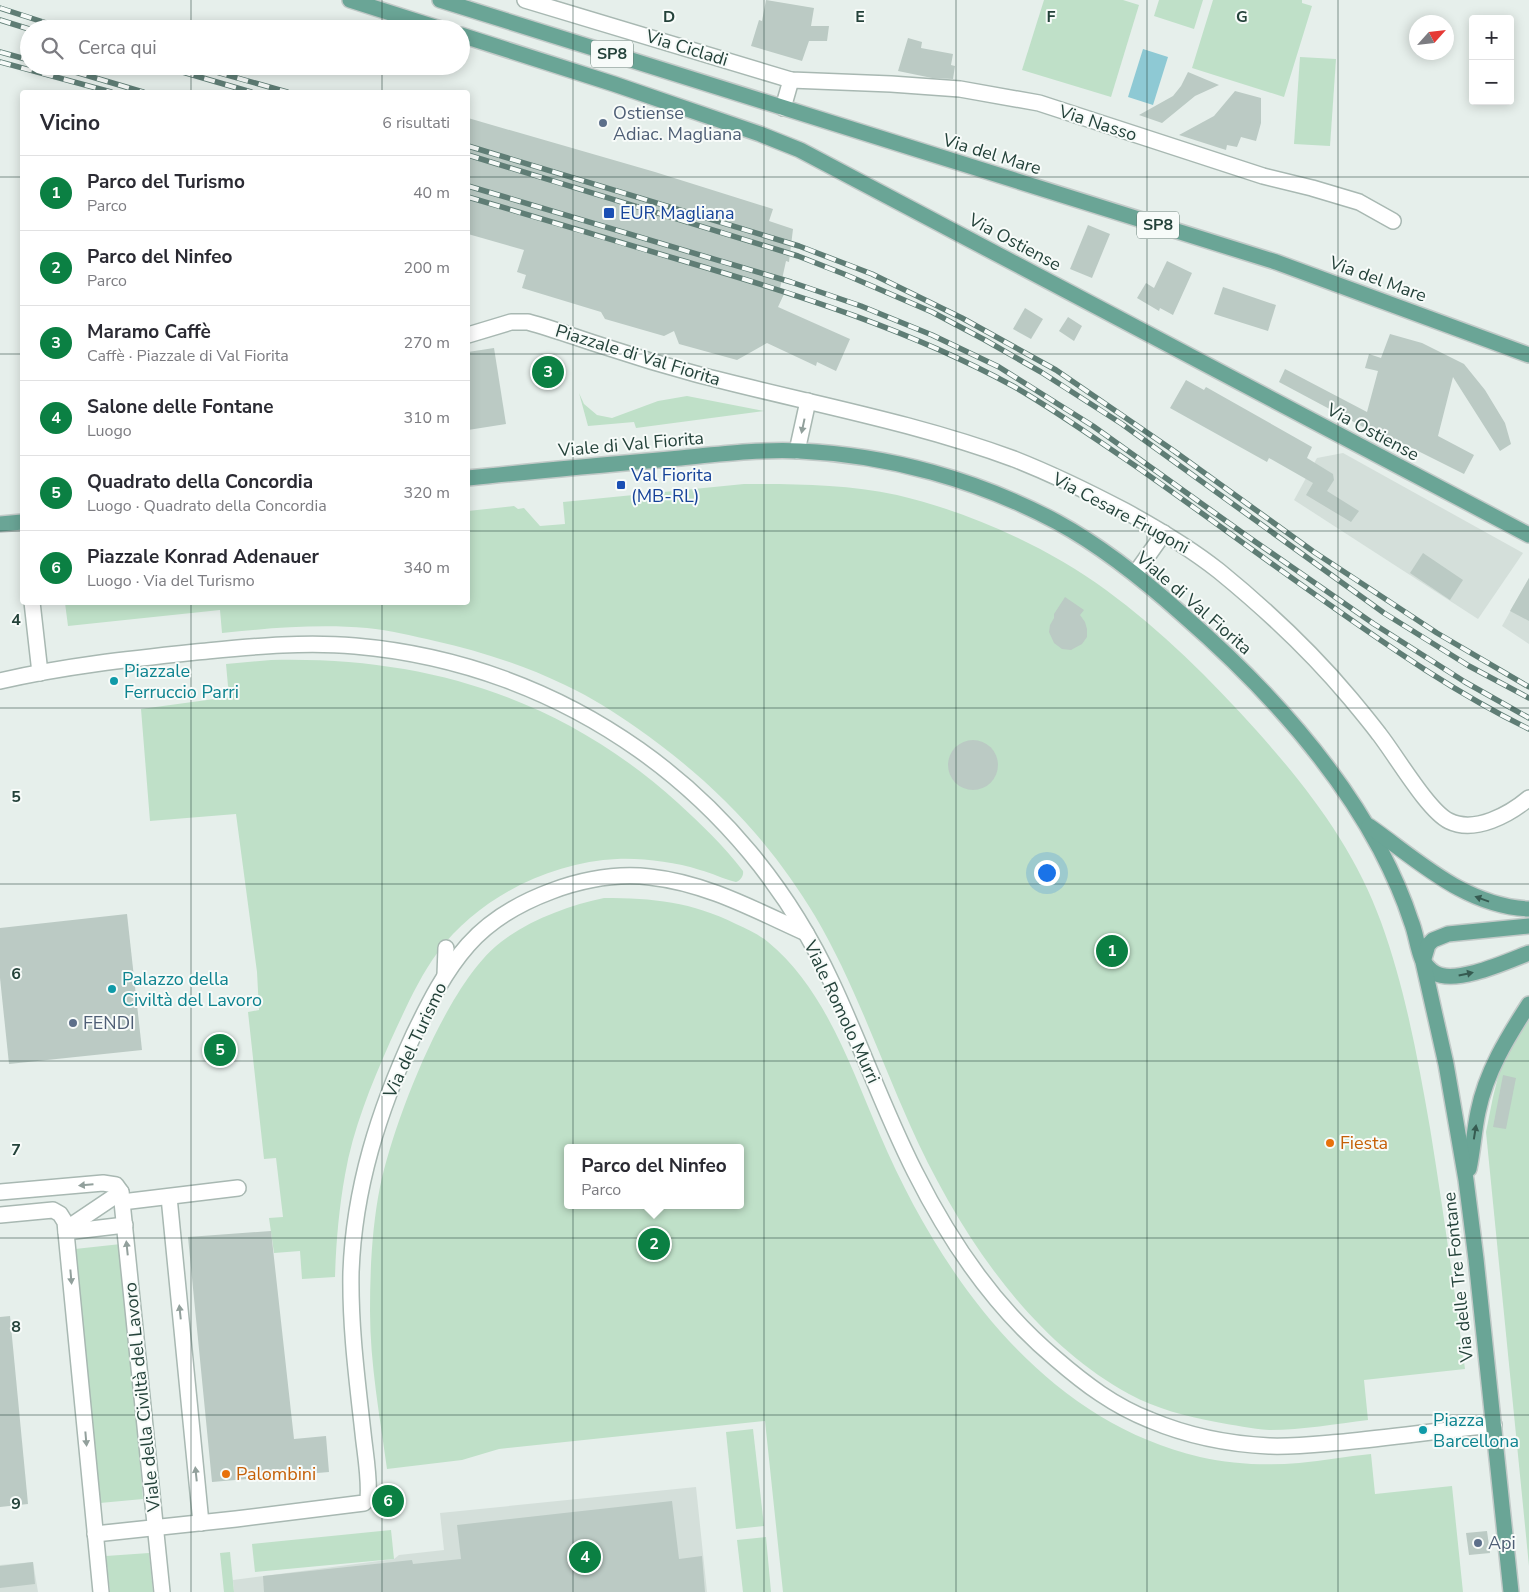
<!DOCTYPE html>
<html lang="it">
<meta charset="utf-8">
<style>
body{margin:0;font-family:"Nunito Sans",sans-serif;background:#f7f7f7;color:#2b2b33}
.controls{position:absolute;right:15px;top:15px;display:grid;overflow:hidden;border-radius:5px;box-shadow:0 2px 12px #0003}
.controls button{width:45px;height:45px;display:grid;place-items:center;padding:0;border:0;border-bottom:1px solid #e1e1e2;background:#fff;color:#2b2b33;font:25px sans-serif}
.compass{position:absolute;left:1409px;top:15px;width:45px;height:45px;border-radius:50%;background:#fff;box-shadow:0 2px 12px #0003;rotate:63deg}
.you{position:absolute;left:1046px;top:872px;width:18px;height:18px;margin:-12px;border:4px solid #fff;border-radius:50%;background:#1a73e8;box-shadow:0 0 0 8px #1a73e833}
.badge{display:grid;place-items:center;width:32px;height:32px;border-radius:50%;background:#0b8043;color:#fff;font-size:16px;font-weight:700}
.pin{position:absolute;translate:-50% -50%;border:2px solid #fff;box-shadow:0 1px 5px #0006}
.popup{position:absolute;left:564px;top:1144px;width:180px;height:65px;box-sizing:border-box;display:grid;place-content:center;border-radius:5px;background:#fff;filter:drop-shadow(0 1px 4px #0005);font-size:16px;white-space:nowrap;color:#7c7c81}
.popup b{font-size:19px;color:#2b2b33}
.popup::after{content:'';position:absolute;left:50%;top:100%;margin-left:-10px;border:10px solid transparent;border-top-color:#fff}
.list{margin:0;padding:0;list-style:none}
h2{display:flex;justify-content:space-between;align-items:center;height:65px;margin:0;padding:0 20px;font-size:21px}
h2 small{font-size:16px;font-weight:400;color:#7c7c81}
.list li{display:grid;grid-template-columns:32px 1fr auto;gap:15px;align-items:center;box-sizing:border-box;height:75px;padding:0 20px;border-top:1px solid #e1e1e2}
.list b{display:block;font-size:19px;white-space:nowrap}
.list p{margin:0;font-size:16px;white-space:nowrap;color:#7c7c81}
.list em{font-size:16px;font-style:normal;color:#7c7c81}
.icon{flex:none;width:28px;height:28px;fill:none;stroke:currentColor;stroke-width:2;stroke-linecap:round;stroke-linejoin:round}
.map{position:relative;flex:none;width:1529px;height:1592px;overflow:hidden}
.search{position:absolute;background:#fff;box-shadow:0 2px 12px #0003;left:20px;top:20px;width:450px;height:55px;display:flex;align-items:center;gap:12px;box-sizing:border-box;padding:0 18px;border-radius:28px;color:#7c7c81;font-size:19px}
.panel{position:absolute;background:#fff;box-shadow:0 2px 12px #0003;left:20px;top:90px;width:450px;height:515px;border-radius:5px}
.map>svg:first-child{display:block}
.built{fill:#d4dfda}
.green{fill:#bfe0c8;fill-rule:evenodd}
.water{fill:#8ec9d4}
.building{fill:#bbcac4}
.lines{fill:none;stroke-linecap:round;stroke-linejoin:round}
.minor-casing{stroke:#a8b8b2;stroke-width:18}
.major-casing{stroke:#c2cac8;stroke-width:18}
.minor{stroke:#fff;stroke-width:15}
.major{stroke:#6aa596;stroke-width:15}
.rail-casing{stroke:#5f7d75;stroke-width:5.5}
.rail{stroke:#f7fbf9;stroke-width:4;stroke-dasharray:11;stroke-linecap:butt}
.oneway{fill:#92a09c}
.oneway2{fill:#365b51}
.grid{fill:none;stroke:#24423a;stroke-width:1;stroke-opacity:0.55}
.service-dot{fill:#5c6f8a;stroke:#f7fbf9;stroke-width:2}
.transit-dot{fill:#1a4fb4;stroke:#f7fbf9;stroke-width:2}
.culture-dot{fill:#0f9aa8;stroke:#f7fbf9;stroke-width:2}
.food-dot{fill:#e8710a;stroke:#f7fbf9;stroke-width:2}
.labels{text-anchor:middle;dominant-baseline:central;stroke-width:4;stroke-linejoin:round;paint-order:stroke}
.shield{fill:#f7fbf9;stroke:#637a73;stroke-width:1}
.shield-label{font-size:16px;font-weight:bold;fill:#24423a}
.street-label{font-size:18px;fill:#24423a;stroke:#f7fbf9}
.service-label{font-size:18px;fill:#4e5e75;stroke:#f7fbf9;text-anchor:start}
.transit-label{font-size:18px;fill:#164399;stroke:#f7fbf9;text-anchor:start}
.culture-label{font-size:18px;fill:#0d838f;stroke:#f7fbf9;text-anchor:start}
.food-label{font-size:18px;fill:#c56008;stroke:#f7fbf9;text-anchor:start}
.grid-label{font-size:16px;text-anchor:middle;font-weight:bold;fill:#24423a;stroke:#f7fbf9;stroke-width:4;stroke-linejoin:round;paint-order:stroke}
</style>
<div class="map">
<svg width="1529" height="1592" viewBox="0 0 1529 1592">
<rect width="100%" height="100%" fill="#e6efeb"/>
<g class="built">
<polygon points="1343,453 1523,553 1478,619 1294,500 1317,458"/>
<polygon points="1529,578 1529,644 1502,626"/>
<polygon points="696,1487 707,1592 234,1592 233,1580 394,1559 399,1555 444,1550 440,1513"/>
<polygon points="33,1562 38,1592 0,1592 0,1565"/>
</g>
<g class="green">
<polygon points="1044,0 1123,0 1139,5 1111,97 1022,70"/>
<polygon points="1159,0 1203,0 1194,29 1154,16"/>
<polygon points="1213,0 1302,0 1302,3 1312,6 1284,97 1192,68"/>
<polygon points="1300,57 1336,59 1330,146 1294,144"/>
<polygon points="579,393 584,404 597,415 612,418 658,401 687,396 764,411 636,428 634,422 588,426"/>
<path d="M744,484C795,484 846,484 897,495C967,511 1048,547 1106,590C1161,630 1211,680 1256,730C1307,787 1355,849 1381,922C1405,988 1418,1059 1430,1128C1443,1208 1454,1288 1465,1369L1364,1380L1368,1420C1336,1424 1302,1430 1269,1430C1252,1429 1234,1425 1216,1422C1186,1416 1156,1409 1129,1394C1028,1339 956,1228 910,1125C879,1056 854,982 815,916C769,839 711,780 637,728C614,712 591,697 565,685C523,665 480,651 435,641C413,636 390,630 367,628C319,624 270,628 222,633L220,610L68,626L65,603L468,602V511L514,506L518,509L524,508L540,526L565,524L563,502Z"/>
<path d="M271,660C426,656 562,698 678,803C701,824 724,846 743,871C744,876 740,881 736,882C723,879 712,873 700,870C674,862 644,858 617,859C550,862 478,898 438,952C418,979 404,1012 390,1042C371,1085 353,1129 345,1175C339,1208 336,1243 335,1277L302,1279L300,1251L274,1253L269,1218L283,1217L276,1158L264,1159L248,1012L259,1010L257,972L236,814L150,821L141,709L229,697L226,664Z"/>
<path d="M604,898C653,898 692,902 736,924C747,929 758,934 768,942C826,990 851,1068 880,1135C940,1275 1042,1420 1200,1457C1231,1464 1266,1466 1299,1463C1323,1461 1347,1456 1371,1454L1375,1494L1452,1486L1463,1592H783L765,1421L499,1449L462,1460L387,1469C380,1417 370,1364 370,1311C370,1270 372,1227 380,1187C394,1120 447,983 501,942C529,920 570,905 604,898ZM568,1148H740V1205H568Z"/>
<polygon points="1529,1016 1529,1566 1486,1132 1493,1097 1502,1061"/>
<polygon points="121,1244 143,1499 100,1503 75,1249"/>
<polygon points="753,1429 764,1526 736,1529 726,1432"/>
<polygon points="391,1530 394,1559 255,1572 252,1544"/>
<polygon points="766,1537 771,1592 743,1592 737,1540"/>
<polygon points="230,1552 234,1592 224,1592 220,1553"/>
<polygon points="149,1553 153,1592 110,1592 106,1556"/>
</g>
<polygon class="water" points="1143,49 1168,57 1153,105 1128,97"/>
<g class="building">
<polygon points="766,0 814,8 811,26 829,26 827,41 809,41 802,61 751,46 759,20 762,21"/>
<polygon points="908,38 922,42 921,48 953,54 951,65 955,66 953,79 932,78 898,71"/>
<polygon points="1188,72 1219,85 1195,96 1162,123 1139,115 1173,96 1181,86"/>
<polygon points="1235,91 1261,98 1261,123 1256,141 1241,137 1237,147 1227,145 1226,150 1179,135 1214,116"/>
<polygon points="468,118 655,172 773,209 769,221 793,229 789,262 786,261 779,293 784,294 778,307 850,339 836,371 817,362 816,366 767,343 737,360 679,344 674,331 664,336 605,319 601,312 522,288 526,275 517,272 524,250 468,234"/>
<polygon points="1088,225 1110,234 1092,278 1070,269"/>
<polygon points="1167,261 1192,273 1173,315 1160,308 1159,311 1137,298 1146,283 1154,288"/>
<polygon points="1223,287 1276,305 1268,331 1214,314"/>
<polygon points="1025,308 1043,319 1031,339 1013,329"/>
<polygon points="1068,317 1082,326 1074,341 1059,331"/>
<polygon points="1390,334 1422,343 1464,364 1485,390 1505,423 1511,444 1500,451 1453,377 1438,436 1474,455 1464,474 1396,440 1395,444 1279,382 1285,369 1367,412 1378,371 1365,368 1369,354 1381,358"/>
<polygon points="494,348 506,424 468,430 468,352"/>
<polygon points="1186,380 1204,390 1206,387 1312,447 1307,458 1333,474 1334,480 1327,491 1359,511 1351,522 1306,495 1313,483 1269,458 1267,462 1170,408"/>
<polygon points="1423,553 1463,580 1450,600 1410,573"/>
<polygon points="1529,578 1529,621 1510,611"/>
<polygon points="1065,597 1084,610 1080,615 1085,622 1087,629 1087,637 1082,644 1071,650 1062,649 1054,643 1049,632 1050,625 1054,618 1054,614"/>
<circle cx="973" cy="765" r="25"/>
<polygon points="127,914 142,1050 9,1064 0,978 0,928"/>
<polygon points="1503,1075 1516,1078 1506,1129 1493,1127"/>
<polygon points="271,1231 294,1439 326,1436 329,1472 212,1482 188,1237"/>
<polygon points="10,1316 28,1504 0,1507 0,1317"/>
<polygon points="672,1501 679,1559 702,1556 705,1592 264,1592 263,1576 412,1560 413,1564 461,1559 457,1525"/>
<polygon points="1487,1531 1490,1553 1469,1555 1466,1533"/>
<polygon points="33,1562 35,1584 0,1588 0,1566"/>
</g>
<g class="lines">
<g class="minor-casing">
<g id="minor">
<polyline points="525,0 791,80 891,84 960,89 1039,103 1263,176 1312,188 1359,202 1393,221"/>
<polyline points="783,108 791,80"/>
<path d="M468,335L511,322H528C554,329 580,339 606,347C636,357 666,366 696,374C802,402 911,421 1014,459C1052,474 1089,492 1125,511C1158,529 1190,548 1219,571C1268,611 1309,649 1350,698C1360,710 1370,722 1379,734C1395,754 1428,811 1449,821C1475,834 1510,814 1529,798"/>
<polyline points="797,451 808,401"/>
<polyline points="1135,574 1164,533"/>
<polyline points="32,602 40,673"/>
<path d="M0,681C64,666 130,659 196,652C249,647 302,641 355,646C564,664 744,792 832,983C861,1045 884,1111 915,1172C950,1242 996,1309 1056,1359C1085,1384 1114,1406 1150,1420C1188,1436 1228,1444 1269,1446C1294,1447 1319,1444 1344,1442C1394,1437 1444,1430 1494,1425"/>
<polyline points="445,975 446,948"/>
<polyline points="0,1192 103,1183 116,1185 121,1192 162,1592"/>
<polyline points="169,1197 201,1523"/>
<polyline points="122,1202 238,1188"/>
<polyline points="0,1215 53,1210 60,1214 65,1222 101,1592"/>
<polyline points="66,1229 121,1192"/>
<polyline points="66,1232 125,1225"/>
<path d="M95,1534L236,1519L364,1503L368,1499C370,1479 365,1453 363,1433C357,1379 350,1326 351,1272C354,1188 379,1110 414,1034C429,1003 445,971 468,945C509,899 589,870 650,877C706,883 755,910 806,933"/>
</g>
</g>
<g class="major-casing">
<g id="major">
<polyline points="350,0 441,29"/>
<polyline points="440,0 1276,262 1529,355"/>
<polyline points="461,35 614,84 760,134 800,150 1529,535"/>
<path d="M468,478C535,471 602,465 670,459C713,455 757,449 800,451C889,455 978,480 1057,522C1103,547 1144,580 1183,615C1260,682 1332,759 1380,849C1392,872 1403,896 1411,921C1416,933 1417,947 1422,959C1425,964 1430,970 1435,973C1456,985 1508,961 1529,953"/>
<polyline points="0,524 22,522"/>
<path d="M1369,826C1419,861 1465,906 1529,909"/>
<path d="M1469,1169C1473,1150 1474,1131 1478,1112C1486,1072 1507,1038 1529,1004"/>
<polyline points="1511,1592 1476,1259 1466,1180 1446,1064 1423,962 1428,945 1433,940 1448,934 1529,926"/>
</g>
</g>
<use href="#minor" class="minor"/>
<use href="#major" class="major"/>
<g class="rail-casing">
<g id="rail">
<polyline points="0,8 65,29"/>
<polyline points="0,20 29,29"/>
<polyline points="0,52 29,60"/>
<polyline points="0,62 111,92"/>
<polyline points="55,66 143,92"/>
<polyline points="162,66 251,92"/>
<polyline points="195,66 287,92"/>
<polyline points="468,146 799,246 872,274 962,318 1056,370 1174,451 1314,552 1437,633 1529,687"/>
<polyline points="468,155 798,256 844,274 932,312 985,340 1041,372 1122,424 1384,613 1469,666 1529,698"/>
<polyline points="468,186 791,282 861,306 932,335 999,367 1093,426 1247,536 1374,624 1465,682 1529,718"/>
<path d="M468,197C541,219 614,241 687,262C799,295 910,330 1013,386C1055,410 1094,438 1134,465C1200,511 1264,559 1330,605C1394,650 1459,695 1529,729"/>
</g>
</g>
<use href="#rail" class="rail"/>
</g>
<defs><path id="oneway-solid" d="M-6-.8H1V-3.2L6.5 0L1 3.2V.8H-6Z" transform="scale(1.25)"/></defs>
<g class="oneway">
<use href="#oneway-solid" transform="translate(803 426) rotate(102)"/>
<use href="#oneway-solid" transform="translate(86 1185) rotate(175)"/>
<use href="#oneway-solid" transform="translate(127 1248) rotate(-96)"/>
<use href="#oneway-solid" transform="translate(71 1277) rotate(85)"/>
<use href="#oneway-solid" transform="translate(180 1312) rotate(-96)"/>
<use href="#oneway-solid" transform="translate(86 1439) rotate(85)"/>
<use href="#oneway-solid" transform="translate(196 1474) rotate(-96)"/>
</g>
<g class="oneway2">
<use href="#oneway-solid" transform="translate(1482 899) rotate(-160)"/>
<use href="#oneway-solid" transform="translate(1466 974) rotate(-12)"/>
<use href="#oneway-solid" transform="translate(1475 1132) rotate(-81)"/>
</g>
<path class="grid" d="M191,0V29M382,0V29M573,0V1592M764,0V1592M956,0V1592M1147,0V1592M1338,0V1592M191,66V92M382,66V92M0,177H22M468,177H1529M0,354H22M468,354H1529M0,531H22M468,531H1529M191,602V1592M382,602V1592M0,708H1529M0,884H1529M0,1061H1529M0,1238H1529M0,1415H1529"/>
<g class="service-dot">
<circle cx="603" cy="123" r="5"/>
<circle cx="73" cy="1023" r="5"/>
<circle cx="1478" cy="1543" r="5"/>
</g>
<g class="transit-dot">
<rect x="603" y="207" width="12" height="12" rx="2.5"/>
<rect x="616" y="480" width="10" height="10" rx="2.5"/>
</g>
<g class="culture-dot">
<circle cx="114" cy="681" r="5"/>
<circle cx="112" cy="989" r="5"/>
<circle cx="1423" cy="1430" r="5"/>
</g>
<g class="food-dot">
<circle cx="1330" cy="1143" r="5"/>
<circle cx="226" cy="1474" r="5"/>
</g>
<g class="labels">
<g class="shield">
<rect x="591" y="40.5" width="42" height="27" rx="4"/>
<rect x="1137" y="211.5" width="42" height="27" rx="4"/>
</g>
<g class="shield-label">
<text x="612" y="54">SP8</text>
<text x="1158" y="225">SP8</text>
</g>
<g class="street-label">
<text transform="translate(687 48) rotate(17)">Via Cicladi</text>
<text transform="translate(1098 123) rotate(18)">Via Nasso</text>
<text transform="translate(992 154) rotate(17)">Via del Mare</text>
<text transform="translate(1015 242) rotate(28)">Via Ostiense</text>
<text transform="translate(1378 279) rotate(20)">Via del Mare</text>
<text transform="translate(638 355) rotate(17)">Piazzale di Val Fiorita</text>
<text transform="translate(1373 432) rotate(28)">Via Ostiense</text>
<text transform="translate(631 444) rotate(-5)">Viale di Val Fiorita</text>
<text transform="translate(1121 513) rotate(28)">Via Cesare Frugoni</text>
<text transform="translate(1194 603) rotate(41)">Viale di Val Fiorita</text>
<text transform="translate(842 1012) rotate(65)">Viale Romolo Murri</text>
<text transform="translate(415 1040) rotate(-65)">Via del Turismo</text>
<text transform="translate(1458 1277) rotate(-96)">Via delle Tre Fontane</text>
<text transform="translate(142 1397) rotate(-96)">Viale della Civiltà del Lavoro</text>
</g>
<g class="service-label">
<text x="613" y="113">Ostiense<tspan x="613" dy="21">Adiac. Magliana</tspan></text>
<text x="83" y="1023">FENDI</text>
<text x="1488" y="1543">Api</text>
</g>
<g class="transit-label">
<text x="620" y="213">EUR Magliana</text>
<text x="631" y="475">Val Fiorita<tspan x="631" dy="21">(MB-RL)</tspan></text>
</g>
<g class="culture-label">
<text x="124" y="671">Piazzale<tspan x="124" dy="21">Ferruccio Parri</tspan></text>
<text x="122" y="979">Palazzo della<tspan x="122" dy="21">Civiltà del Lavoro</tspan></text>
<text x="1433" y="1420">Piazza<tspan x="1433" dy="21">Barcellona</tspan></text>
</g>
<g class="food-label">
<text x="1340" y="1143">Fiesta</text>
<text x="236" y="1474">Palombini</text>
</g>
</g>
<g class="grid-label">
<text x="669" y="22">D</text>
<text x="860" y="22">E</text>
<text x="1051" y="22">F</text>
<text x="1242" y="22">G</text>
<text x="16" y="625">4</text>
<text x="16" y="802">5</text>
<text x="16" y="979">6</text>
<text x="16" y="1155">7</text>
<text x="16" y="1332">8</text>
<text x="16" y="1509">9</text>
</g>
</svg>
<div class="controls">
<button>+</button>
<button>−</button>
</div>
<svg class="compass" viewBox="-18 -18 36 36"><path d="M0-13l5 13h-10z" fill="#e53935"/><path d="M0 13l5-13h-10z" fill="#7c7c81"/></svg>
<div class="you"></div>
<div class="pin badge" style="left:1112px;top:951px">1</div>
<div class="pin badge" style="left:654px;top:1244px">2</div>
<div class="popup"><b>Parco del Ninfeo</b>Parco</div>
<div class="pin badge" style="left:548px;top:372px">3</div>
<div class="pin badge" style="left:585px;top:1557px">4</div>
<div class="pin badge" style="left:220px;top:1050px">5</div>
<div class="pin badge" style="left:388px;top:1501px">6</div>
<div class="search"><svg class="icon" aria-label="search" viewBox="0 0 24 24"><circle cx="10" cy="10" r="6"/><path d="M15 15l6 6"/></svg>Cerca qui</div>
<section class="panel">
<h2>Vicino<small>6 risultati</small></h2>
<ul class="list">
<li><span class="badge">1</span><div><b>Parco del Turismo</b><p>Parco</p></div><em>40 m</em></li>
<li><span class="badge">2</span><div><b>Parco del Ninfeo</b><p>Parco</p></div><em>200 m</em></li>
<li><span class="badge">3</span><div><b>Maramo Caffè</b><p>Caffè · Piazzale di Val Fiorita</p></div><em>270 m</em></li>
<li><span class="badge">4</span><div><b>Salone delle Fontane</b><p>Luogo</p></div><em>310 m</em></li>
<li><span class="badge">5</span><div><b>Quadrato della Concordia</b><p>Luogo · Quadrato della Concordia</p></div><em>320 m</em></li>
<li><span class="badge">6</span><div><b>Piazzale Konrad Adenauer</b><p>Luogo · Via del Turismo</p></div><em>340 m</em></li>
</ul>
</section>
</div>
